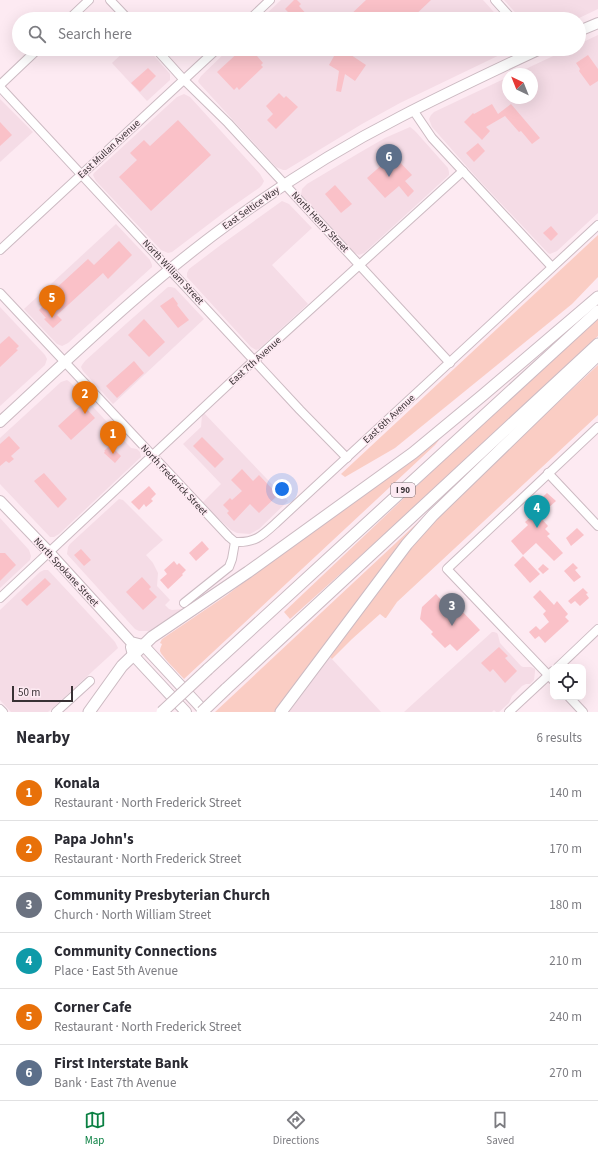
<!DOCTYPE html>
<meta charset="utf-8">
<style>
body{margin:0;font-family:"Source Sans 3",sans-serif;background:#f7f7f7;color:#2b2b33}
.controls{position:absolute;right:12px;bottom:12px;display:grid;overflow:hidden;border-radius:8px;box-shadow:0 4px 16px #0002}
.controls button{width:36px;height:36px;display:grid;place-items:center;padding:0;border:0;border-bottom:1px solid #e1e1e2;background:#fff;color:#2b2b33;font:20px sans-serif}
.compass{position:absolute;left:502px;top:68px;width:36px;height:36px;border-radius:50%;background:#fff;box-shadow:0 4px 16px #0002;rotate:317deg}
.scale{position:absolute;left:12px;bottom:10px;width:61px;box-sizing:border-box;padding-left:4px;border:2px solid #383134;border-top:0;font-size:11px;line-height:14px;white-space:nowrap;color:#383134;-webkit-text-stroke:3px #fdeaf2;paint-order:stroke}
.you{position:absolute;left:282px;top:489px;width:14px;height:14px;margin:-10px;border:3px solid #fff;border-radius:50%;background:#1a73e8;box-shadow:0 0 0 6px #1a73e833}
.badge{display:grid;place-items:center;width:26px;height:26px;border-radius:50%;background:#0b8043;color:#fff;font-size:13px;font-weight:700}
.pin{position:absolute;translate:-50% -33px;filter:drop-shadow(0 1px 2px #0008)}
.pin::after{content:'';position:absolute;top:21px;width:14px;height:12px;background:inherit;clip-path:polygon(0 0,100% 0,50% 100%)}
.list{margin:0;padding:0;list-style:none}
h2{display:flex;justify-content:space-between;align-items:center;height:52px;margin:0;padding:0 16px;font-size:17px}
h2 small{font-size:13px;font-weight:400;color:#7c7c81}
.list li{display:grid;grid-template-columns:26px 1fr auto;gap:12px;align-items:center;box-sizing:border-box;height:56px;padding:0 16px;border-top:1px solid #e1e1e2}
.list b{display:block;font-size:15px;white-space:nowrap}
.list p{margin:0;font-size:13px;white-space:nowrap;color:#7c7c81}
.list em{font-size:13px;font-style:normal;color:#7c7c81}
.icon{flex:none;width:22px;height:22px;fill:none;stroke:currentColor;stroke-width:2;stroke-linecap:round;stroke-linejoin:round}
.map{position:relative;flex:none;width:598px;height:712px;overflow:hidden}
.search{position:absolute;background:#fff;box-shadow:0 4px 16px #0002;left:12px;right:12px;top:12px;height:44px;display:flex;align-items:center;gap:10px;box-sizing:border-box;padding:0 14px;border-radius:22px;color:#7c7c81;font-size:15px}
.sheet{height:388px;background:#fff}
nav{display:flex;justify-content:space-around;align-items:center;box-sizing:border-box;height:56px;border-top:1px solid #e1e1e2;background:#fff;font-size:11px;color:#7c7c81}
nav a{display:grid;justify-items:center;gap:2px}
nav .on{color:#0b8043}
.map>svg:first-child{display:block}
.built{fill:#f5dce6}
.green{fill:#facdc4}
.building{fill:#fac1c8}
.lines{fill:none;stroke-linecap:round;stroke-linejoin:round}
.minor-casing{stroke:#ccbac2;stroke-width:10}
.major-casing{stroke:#ccbac2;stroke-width:12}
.highway-casing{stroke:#ccbac2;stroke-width:13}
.minor{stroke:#fff;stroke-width:8}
.major{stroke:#fff;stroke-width:10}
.highway{stroke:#fff;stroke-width:11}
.highway-bridge-casing{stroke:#ccbac2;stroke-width:13;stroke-linecap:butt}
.highway-bridge{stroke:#fff;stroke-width:11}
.labels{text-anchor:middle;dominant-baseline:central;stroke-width:3;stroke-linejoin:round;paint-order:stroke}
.shield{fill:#fdeaf2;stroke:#73686d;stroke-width:1}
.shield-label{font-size:9px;font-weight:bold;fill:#383134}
.street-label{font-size:10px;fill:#383134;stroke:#fdeaf2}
</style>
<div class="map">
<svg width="598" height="712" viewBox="0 0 598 712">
<rect width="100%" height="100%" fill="#fdeaf2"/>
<g class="built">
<polygon points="281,0 483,0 500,19 261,19"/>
<polygon points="504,0 598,0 598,9 577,19 521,19"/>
<polygon points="598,35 598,213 557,251 550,254 548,253 476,177 432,127 429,119 431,115 434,112 508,77 508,98 532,98 532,74 515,74 568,49 579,49 579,44"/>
<polygon points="127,49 148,49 170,74 170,80 147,101 112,63"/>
<polygon points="229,49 512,49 400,103 362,124 286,170 283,170 276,167 199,83 198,81 201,76"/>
<polygon points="184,94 190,97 260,174 264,181 262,185 259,188 226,211 172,252 168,253 161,250 96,181 93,175 94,173 177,97"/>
<polygon points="0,99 33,132 0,162"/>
<polygon points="410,127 415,131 448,168 449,172 449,175 364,253 359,255 355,253 301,195 302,189 307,184 359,153 385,138"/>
<polygon points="282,201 289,204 312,228 272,265 308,304 259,349 256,350 251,347 187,277 187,273 189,269 222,244"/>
<polygon points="116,224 150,260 152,265 152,267 68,343 62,346 57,344 24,309"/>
<polygon points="168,287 171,287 175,288 204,319 113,404 83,371 81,367 82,365 85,361 127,323"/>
<polygon points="0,307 45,355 47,359 45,365 0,406"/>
<polygon points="67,380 71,383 131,448 137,449 140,452 141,457 59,534 54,537 50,537 0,484 0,438 61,382"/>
<polygon points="204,413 288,501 259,529 250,534 237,533 231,530 202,503 221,484 183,444 201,427 202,415"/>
<polygon points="119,499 123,500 163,540 146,555 153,563 158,573 157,586 170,600 165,605 169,609 172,610 184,609 152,631 139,631 135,629 67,554 68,547 70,544"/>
<polygon points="0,518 29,550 31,556 30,560 0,588"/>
<polygon points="44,570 48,570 115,642 118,648 48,712 11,712 0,700 0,610 40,572"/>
<polygon points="492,632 494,632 497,633 498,635 500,643 521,666 523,667 531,667 535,669 535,672 534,680 530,684 526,684 522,686 512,696 509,703 499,712 496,712 494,710 492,712 404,712"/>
<polygon points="330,657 344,672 381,712 289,712"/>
</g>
<g class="green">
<polygon points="598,235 598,277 572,304 395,448 345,477 341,474"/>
<polygon points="598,316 598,336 376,542 290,619 284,612 480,426"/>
<polygon points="598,365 598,415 397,602 386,618 385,618 380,614 352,639 332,659 330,657 385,580 417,538 445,508"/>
<path d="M437,440H439L435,445L184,679C179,673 162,657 160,651C160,648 161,647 162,644L160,643L162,639L227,595L295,543Z"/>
<polygon points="429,512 276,712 215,712"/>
</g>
<g class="building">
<polygon points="294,0 297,0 301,4 299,6 311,19 295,19 285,9"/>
<polygon points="366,0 431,0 411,19 346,19"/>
<polygon points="242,49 251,49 263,63 261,65 263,67 239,90 237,87 234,90 217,72"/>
<polygon points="338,49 342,49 366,65 355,81 345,74 341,92 336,91 339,71 329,65"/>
<polygon points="588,55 598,69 598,81 590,86 579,71 580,69 576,63"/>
<polygon points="148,68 156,76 140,92 131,83"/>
<polygon points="279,93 284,98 286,96 298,107 276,129 267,120 273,114 266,106"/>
<polygon points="492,104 498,114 511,104 540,138 532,144 521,131 519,132 505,116 486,127 490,131 482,140 464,122 473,113 474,114"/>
<polygon points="178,120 211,155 151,211 119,177 137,160 130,153 144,140 150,146"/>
<polygon points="0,122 12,135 0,146"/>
<polygon points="478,143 485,151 474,162 466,153"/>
<polygon points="393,155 412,175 405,181 414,191 408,197 399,186 385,198 367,178"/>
<polygon points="335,185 352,204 341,213 325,194"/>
<polygon points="551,226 558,234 551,241 543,233"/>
<polygon points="119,241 132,255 108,279 103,273 57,315 62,320 53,328 44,319 46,318 39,310 42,307 39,304 88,259 94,265"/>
<polygon points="173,297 178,304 177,305 189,320 178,328 160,306"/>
<polygon points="144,319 165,342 149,357 128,335"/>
<polygon points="9,336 19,346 16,349 18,350 0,367 0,344"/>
<polygon points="134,361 144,373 117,398 106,386"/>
<polygon points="82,404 95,418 71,440 58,426"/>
<polygon points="9,436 20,448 11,456 14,459 9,463 6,461 0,466 0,444"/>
<polygon points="202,437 224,459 215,468 193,446"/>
<polygon points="110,445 121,456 115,463 104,453 105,451 104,451"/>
<polygon points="242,469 253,481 259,475 278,495 259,513 250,504 234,521 227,513 229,511 223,505 230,498 232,500 242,491 231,480"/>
<polygon points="44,473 67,499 58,508 34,481"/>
<polygon points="149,486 156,494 151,499 153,501 146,507 144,504 139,510 131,502"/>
<polygon points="547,493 556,501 547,509 538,501"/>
<polygon points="533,515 537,520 540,517 548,526 545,529 550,534 547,536 563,553 554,561 536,543 523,555 511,541 526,527 528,525 525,522"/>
<polygon points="577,528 584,535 571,546 566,538"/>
<polygon points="202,541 209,549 196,561 189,553"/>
<polygon points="81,549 91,560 84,566 74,555"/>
<polygon points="0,553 5,553 16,565 0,581"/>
<polygon points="523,556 540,574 530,583 514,565"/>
<polygon points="174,561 177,565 179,563 186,570 182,574 183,575 168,589 160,580 167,574 164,570"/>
<polygon points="573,563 578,568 575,570 581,577 574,582 564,571"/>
<polygon points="543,564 549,569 543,574 538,569"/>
<polygon points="142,577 151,587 149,589 157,597 143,610 126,592"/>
<polygon points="45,578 51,584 27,606 21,600"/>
<polygon points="583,588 588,593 586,594 589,598 580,606 575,601 571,604 568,601"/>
<polygon points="540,590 554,605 557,601 568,614 565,617 569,621 545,643 539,636 535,639 529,632 536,626 540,630 549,622 543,614 546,611 533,597"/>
<polygon points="436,594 453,614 459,608 480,630 457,651 450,644 445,648 431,634 433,632 420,619 422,607"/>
<polygon points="499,647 508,656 505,658 517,671 505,683 493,669 490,672 481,663"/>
</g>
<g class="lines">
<g class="minor-casing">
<g id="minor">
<polyline points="110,0 128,19"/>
<polyline points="495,0 512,19"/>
<polyline points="69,19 89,0"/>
<polyline points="250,19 270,0"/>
<polyline points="156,49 184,80 228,123 450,363"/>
<polyline points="0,85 38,49"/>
<polyline points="0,87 300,410 347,458"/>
<polyline points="413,110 432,138 552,267"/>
<polyline points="0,250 217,49"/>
<polyline points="0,293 229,537 235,542"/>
<polyline points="548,473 598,526"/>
<path d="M235,542C255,543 262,536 276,523L598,225"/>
<polyline points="0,598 247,367 463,171"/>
<polyline points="184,603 229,567 232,559 235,542"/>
<polyline points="558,667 598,629"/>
<polyline points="553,680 447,569 598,427"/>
<polyline points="569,697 583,712"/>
<polyline points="0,709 3,712"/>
<polyline points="56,712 90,681"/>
<polyline points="509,712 553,671"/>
</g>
</g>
<g class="major-casing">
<g id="major">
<polyline points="579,31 598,23"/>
<path d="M0,422C75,353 148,282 231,222C284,183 341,147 400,117C446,93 493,71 540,49"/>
<polyline points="0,501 49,552 131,642 143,645 205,712"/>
<polyline points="131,647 133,655 186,712"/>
</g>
</g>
<g class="highway-casing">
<g id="highway">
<polyline points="208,669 598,311"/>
<polyline points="226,689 598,344"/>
<polyline points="89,712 122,666 152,637 248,572 413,453 483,395 598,297"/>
<polyline points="281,712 407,544 433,515 598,355"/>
</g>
</g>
<use href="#minor" class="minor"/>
<use href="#major" class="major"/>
<use href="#highway" class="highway"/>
<g class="highway-bridge-casing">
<g id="highway-bridge">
<polyline points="162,712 208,669"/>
<polyline points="202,712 226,689"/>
</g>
</g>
<use href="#highway-bridge" class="highway-bridge"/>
</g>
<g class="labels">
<rect class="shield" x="391" y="483" width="24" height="14" rx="3"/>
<g class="shield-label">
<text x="403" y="490">I 90</text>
</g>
<g class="street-label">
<text transform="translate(109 149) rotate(-43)">East Mullan Avenue</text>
<text transform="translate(251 208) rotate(-35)">East Seltice Way</text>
<text transform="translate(320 222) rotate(47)">North Henry Street</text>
<text transform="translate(173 272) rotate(47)">North William Street</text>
<text transform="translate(255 361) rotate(-42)">East 7th Avenue</text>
<text transform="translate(389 419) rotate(-43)">East 6th Avenue</text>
<text transform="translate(174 480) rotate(47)">North Frederick Street</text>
<text transform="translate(66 572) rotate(47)">North Spokane Street</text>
</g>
</g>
</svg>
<div class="controls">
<button><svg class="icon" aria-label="locate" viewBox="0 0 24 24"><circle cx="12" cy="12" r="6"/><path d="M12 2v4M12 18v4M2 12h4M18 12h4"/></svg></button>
</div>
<svg class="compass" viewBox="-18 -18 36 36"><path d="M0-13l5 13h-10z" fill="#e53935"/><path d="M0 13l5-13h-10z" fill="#7c7c81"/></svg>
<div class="scale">50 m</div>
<div class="you"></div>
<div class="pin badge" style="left:113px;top:454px;background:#e8710a">1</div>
<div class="pin badge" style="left:85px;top:414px;background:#e8710a">2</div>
<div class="pin badge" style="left:452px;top:626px;background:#6b7280">3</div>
<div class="pin badge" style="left:537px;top:528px;background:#0f9aa8">4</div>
<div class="pin badge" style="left:52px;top:318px;background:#e8710a">5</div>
<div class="pin badge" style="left:389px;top:177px;background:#5c6f8a">6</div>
<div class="search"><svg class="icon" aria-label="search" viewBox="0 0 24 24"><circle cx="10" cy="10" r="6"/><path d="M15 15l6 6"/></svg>Search here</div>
</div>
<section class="sheet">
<h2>Nearby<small>6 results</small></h2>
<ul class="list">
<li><span class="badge" style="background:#e8710a">1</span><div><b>Konala</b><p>Restaurant · North Frederick Street</p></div><em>140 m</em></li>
<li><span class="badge" style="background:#e8710a">2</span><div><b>Papa John's</b><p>Restaurant · North Frederick Street</p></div><em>170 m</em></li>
<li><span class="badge" style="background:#6b7280">3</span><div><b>Community Presbyterian Church</b><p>Church · North William Street</p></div><em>180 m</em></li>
<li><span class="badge" style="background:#0f9aa8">4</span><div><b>Community Connections</b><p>Place · East 5th Avenue</p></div><em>210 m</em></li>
<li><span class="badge" style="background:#e8710a">5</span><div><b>Corner Cafe</b><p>Restaurant · North Frederick Street</p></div><em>240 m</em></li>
<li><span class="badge" style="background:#5c6f8a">6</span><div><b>First Interstate Bank</b><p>Bank · East 7th Avenue</p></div><em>270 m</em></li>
</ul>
</section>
<nav>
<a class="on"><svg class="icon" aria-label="map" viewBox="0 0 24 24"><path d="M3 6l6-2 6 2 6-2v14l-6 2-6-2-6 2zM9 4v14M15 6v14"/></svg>Map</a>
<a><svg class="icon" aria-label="directions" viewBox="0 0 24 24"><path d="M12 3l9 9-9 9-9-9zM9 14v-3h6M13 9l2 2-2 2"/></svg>Directions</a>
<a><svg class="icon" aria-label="saved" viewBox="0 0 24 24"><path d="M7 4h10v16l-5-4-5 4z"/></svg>Saved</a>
</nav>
